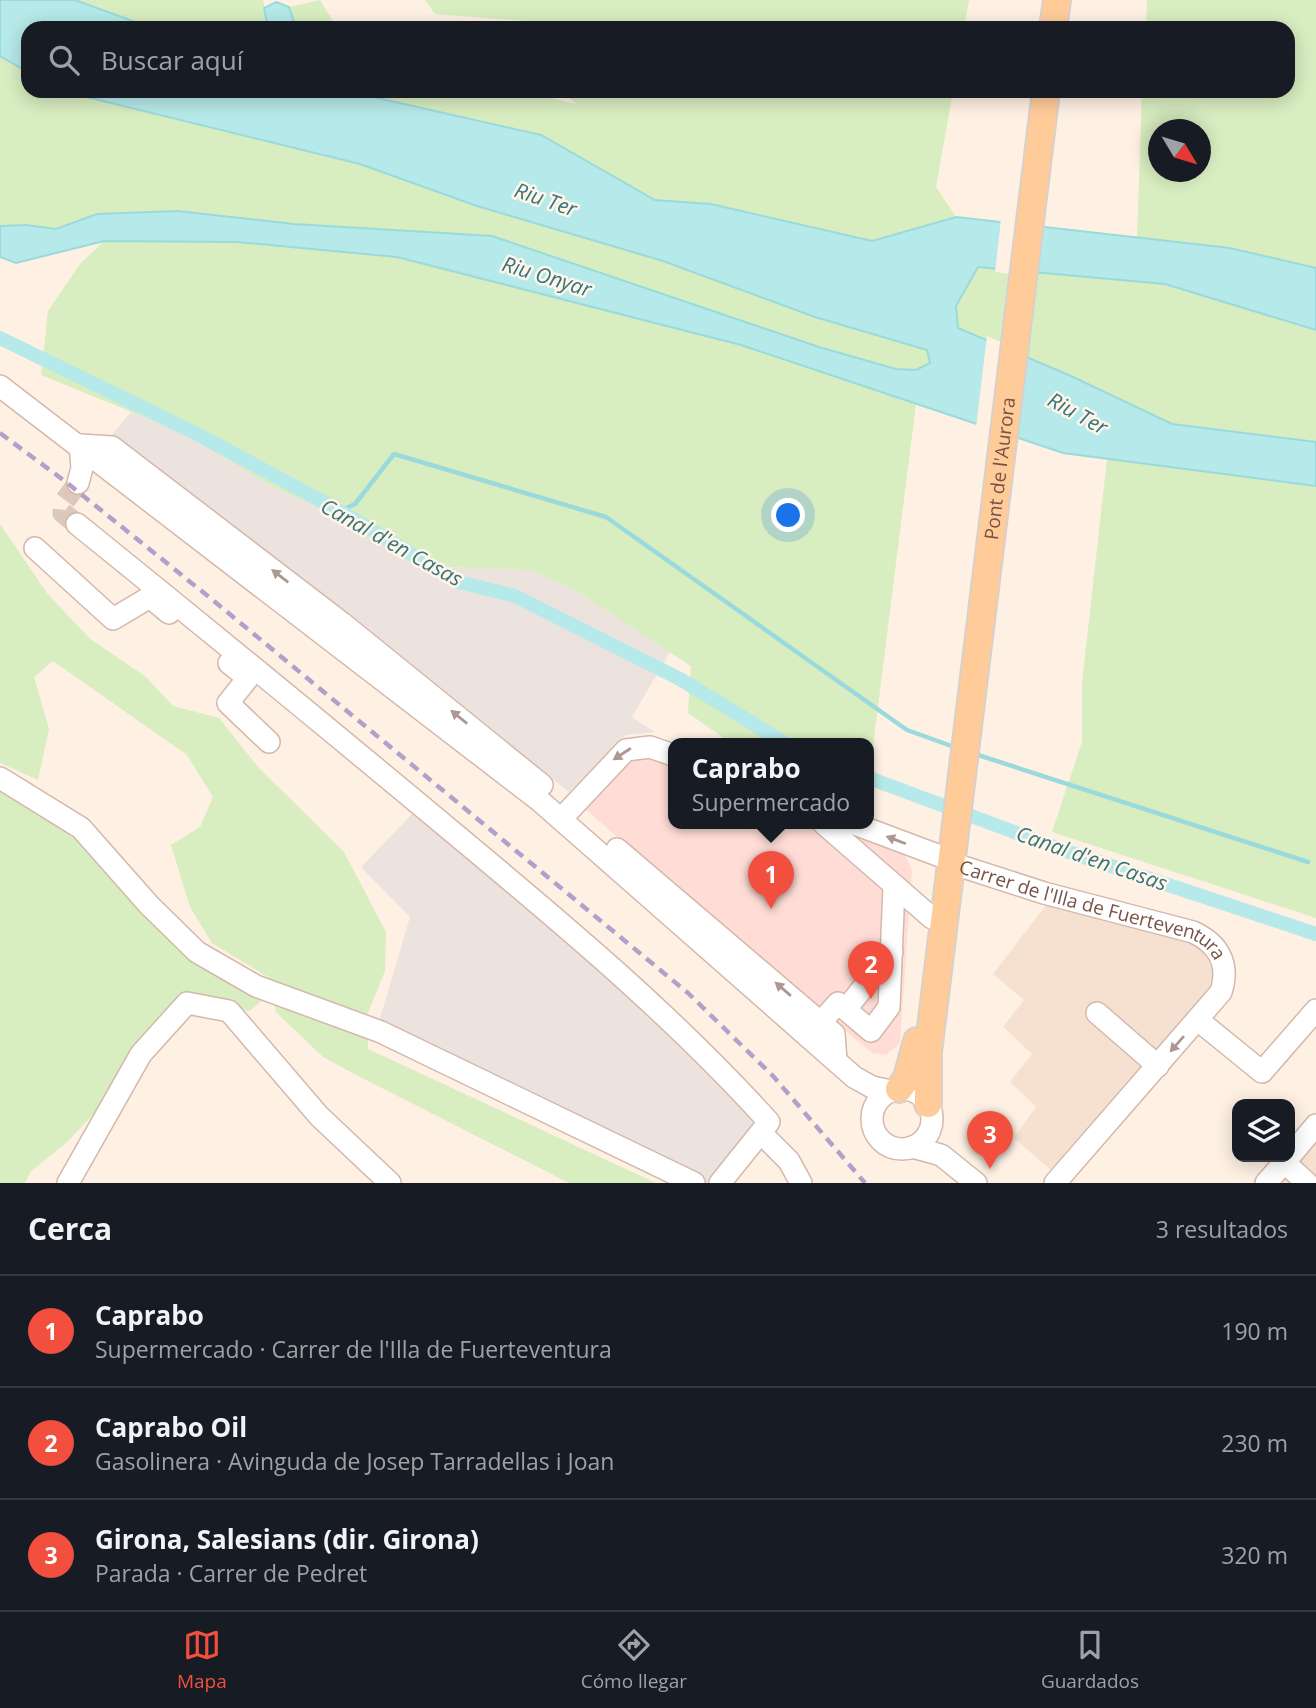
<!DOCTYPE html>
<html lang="es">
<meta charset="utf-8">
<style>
body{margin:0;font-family:"Open Sans",sans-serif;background:#20242c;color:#f1f3f6}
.controls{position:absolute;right:21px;bottom:21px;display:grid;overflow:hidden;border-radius:14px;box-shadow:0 4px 18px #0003}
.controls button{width:63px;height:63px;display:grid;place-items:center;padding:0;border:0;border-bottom:2px solid #363941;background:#171b24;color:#f1f3f6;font:35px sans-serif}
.compass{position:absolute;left:1148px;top:119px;width:63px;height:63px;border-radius:50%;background:#171b24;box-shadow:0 4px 18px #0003;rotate:128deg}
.you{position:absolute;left:789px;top:516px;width:24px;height:24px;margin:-18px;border:5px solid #fff;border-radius:50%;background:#1a73e8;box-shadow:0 0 0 10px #1a73e833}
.badge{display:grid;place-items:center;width:46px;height:46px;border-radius:50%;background:#f24f3e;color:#fff;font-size:23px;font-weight:700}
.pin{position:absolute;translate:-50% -58px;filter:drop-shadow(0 2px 4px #0008)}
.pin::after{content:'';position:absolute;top:37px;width:24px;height:21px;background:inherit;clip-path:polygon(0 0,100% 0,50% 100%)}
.popup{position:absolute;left:668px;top:738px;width:206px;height:91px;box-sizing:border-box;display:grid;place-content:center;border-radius:14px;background:#171b24;filter:drop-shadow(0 2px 5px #0005);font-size:23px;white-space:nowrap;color:#9ea1a6}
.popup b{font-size:26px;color:#f1f3f6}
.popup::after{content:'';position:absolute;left:50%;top:100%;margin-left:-14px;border:14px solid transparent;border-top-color:#171b24}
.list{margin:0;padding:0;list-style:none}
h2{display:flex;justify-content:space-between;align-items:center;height:91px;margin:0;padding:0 28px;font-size:30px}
h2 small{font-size:23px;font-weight:400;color:#9ea1a6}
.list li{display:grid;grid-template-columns:46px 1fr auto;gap:21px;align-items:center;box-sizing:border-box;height:112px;padding:0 28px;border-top:2px solid #363941}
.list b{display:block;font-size:26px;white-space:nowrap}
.list p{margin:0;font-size:23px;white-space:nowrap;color:#9ea1a6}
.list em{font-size:23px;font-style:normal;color:#9ea1a6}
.icon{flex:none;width:38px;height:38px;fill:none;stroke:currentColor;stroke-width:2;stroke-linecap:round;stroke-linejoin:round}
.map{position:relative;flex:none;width:1316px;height:1183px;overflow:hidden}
.search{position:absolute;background:#171b24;box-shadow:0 4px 18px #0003;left:21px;right:21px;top:21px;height:77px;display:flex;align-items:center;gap:18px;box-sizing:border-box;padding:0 24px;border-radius:21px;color:#9ea1a6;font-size:26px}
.sheet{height:427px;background:#171b24}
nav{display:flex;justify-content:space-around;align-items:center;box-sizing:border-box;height:98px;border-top:2px solid #363941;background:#171b24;font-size:19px;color:#9ea1a6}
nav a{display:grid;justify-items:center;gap:4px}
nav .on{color:#f24f3e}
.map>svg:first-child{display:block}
.residential{fill:#f6e1d1}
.commercial{fill:#ffddd6}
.industrial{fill:#ede3de}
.green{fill:#d8edc0;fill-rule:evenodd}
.water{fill:#b6e9e9;stroke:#9bdadc;stroke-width:2}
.pier{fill:#fef0e3}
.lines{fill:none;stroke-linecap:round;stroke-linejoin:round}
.stream{stroke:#9bdadc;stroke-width:4.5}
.canal{stroke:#b6e9e9;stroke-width:14}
.minor-tunnel{stroke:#ddc8bc;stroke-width:21;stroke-dasharray:21 10;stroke-linecap:butt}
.minor-casing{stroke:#d3b8ab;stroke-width:24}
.major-casing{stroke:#d9cfcb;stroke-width:30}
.minor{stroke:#fff;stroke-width:21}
.major{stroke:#fc9;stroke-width:26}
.rail{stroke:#b1a0c9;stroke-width:4.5;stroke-dasharray:10 7;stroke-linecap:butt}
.oneway{fill:#af9791}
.labels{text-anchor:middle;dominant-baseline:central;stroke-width:5;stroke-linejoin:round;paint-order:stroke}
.street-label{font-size:19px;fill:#795247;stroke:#fff5eb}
.water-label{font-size:21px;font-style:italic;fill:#367678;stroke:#fff5eb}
</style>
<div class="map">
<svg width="1316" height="1183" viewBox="0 0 1316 1183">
<rect width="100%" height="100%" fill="#fef0e3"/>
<g class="residential">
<polygon points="1046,905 1192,938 1218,960 1215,990 1055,1174 1014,1138 1036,1107 1010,1082 1032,1054 1003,1027 1024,1000 993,974"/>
<polygon points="1316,1140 1316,1183 1278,1183"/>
</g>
<polygon class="commercial" points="650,756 673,764 673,823 829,823 903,851 912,869 900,1043 886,1055 872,1053 706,915 582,806 630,758"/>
<g class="industrial">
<polygon points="131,412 181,432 272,487 346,520 416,566 530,570 576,591 670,652 632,717 655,732 626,735 569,792 111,436"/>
<polygon points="416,810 522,899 758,1115 712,1183 703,1183 378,1025 410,917 361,867"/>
</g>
<g class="green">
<polygon points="75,0 263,0 268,28 152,28"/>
<polygon points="320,0 337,28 296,28 289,7"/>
<polygon points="425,0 969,0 964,28 537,28 536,22 435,14"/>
<path d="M1147,0H1316V268L1230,248L1137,238L1142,91H1288V28H1146ZM1158,130H1200V172H1158Z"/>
<polygon points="0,56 28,72 28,91 62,91 360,164 663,261 815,317 928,350 930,363 916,370 896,369 819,347 492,236 294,224 177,211 97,214 56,229 26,225 0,226"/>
<polygon points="347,91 521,91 576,104 562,91 953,91 936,187 956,217 872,241 711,204 655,200 541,135"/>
<polygon points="104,241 237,242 397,257 741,345 916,404 869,778 869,743 731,743 688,713 691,666 576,591 530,570 416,566 346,520 272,487 181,432 41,375 48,311 80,264"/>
<polygon points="978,267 1165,284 1316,330 1316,442 1172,424 1071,376 958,328 956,306"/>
<polygon points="1107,459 1316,486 1316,918 1052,832 1082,742 1082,683"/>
<polygon points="0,524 47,593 89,638 146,677 173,706 219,718 258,767 344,852 386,932 385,971 367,1015 368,1049 656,1183 569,1183 364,1079 323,1057 276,1012 268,977 212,943 190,907 171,845 200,827 213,797 187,755 53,661 34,677 49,729 38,780 0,763"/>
<polygon points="0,788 49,813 105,865 263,1000 249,1011 184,997 106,1101 66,1143 30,1172 25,1183 0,1183"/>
</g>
<g class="water">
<polygon points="0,0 75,0 152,28 28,28 28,72 0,56"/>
<polygon points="276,2 289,7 296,28 268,28 264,8"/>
<polygon points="62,91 347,91 541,135 655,200 711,204 872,241 956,217 1230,248 1316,268 1316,330 1165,284 978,267 956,306 958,328 1071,376 1172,424 1316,442 1316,486 1063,453 741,345 397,257 237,242 104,241 16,263 0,257 0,226 26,225 56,229 97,214 177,211 294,224 492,236 819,347 896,369 916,370 930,363 927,350 815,317 663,261 477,206 360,164"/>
</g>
<g class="pier">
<polygon points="1001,219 1044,224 1037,277 995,272"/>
<polygon points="987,336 1028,354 1017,441 976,427"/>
</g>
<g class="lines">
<g class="stream">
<polyline points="340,511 355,504 394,454 606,517 907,730 957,748"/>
<polyline points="975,754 1308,862"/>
</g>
<g class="canal">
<polyline points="0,338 199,435 340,511 459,582 515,596 680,679 785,743"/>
<polyline points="869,778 1060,849 1316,934"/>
</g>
<polyline class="minor-tunnel" points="77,524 63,513 64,502 78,483"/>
<g class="minor-casing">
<g id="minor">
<polyline points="0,386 540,801 854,1077 872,1087 891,1091"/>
<polyline points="80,445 112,447 342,623 542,785"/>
<polyline points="78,483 82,468 80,445"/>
<path d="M77,524C206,628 334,733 461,839C569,929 675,1018 769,1122L720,1183"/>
<polyline points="35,548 113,619 150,597 169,613"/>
<polyline points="229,663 248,678 228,703 269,742"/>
<polyline points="0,778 81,828 149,905 197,952 256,986 381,1032 694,1183"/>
<polyline points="561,819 626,750 650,747 673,755"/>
<polyline points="823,823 932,918"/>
<polyline points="852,823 940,856"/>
<polyline points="617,849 834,1034 836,1061"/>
<path id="s1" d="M951,863L1044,893L1193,932C1219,944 1230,964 1221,992L1055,1183"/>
<polyline points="846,1009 892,952"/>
<polyline points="1097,1013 1158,1066"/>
<polyline points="1198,1020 1262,1072 1316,1010"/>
<polyline points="821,1022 838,1003 871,1031 889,1007 894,887"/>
<circle cx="902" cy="1119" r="30"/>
<polyline points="761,1133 789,1161 801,1183"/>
<polyline points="912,1147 941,1155 976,1183"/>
<polyline points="1290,1156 1316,1125"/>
<polyline points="1284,1162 1307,1183"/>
<polyline points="68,1183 141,1054 187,1003 229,1011 319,1116 390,1183"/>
<polyline points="1266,1183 1289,1157"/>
</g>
</g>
<g class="major-casing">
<g id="major">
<polyline points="1053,28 1057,0"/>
<polyline points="899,1089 907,1078 917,1041"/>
<path id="s2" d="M928,1104V1052L1046,91"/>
</g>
</g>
<use href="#minor" class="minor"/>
<use href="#major" class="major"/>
<polyline class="rail" points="0,433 66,482 209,597 688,993 773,1076 865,1183"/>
</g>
<defs><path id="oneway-solid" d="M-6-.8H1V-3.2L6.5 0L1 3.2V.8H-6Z" transform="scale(1.75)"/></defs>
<g class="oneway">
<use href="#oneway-solid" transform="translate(280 576) rotate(-142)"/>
<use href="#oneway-solid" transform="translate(459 717) rotate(-141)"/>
<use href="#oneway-solid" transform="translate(622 754) rotate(147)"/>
<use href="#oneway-solid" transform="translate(896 840) rotate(-159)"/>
<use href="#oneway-solid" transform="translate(783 989) rotate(-139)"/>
<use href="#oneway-solid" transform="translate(1177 1044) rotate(131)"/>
</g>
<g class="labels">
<g class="street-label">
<text stroke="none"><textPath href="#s2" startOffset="640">Pont de l'Aurora</textPath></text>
<text stroke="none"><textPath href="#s1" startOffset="150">Carrer de l'Illa de Fuerteventura</textPath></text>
</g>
<g class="water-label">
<text transform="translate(546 199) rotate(19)">Riu Ter</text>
<text transform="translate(547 276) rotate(17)">Riu Onyar</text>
<text transform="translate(1078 413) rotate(29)">Riu Ter</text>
<text transform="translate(392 542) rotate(29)">Canal d'en Casas</text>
<text transform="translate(1092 858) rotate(19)">Canal d'en Casas</text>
</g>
</g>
</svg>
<div class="controls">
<button><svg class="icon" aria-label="layers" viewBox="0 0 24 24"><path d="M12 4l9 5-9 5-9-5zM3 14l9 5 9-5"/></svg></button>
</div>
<svg class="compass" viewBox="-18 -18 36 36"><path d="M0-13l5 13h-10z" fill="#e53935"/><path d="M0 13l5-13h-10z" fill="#9ea1a6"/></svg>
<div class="you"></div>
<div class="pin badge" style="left:771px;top:909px">1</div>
<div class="popup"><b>Caprabo</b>Supermercado</div>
<div class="pin badge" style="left:871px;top:999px">2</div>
<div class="pin badge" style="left:990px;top:1169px">3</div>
<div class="search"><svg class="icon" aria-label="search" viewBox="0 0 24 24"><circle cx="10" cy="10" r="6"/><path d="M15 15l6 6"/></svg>Buscar aquí</div>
</div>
<section class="sheet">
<h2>Cerca<small>3 resultados</small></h2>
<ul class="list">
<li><span class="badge">1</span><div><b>Caprabo</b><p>Supermercado · Carrer de l'Illa de Fuerteventura</p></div><em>190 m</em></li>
<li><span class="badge">2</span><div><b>Caprabo Oil</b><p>Gasolinera · Avinguda de Josep Tarradellas i Joan</p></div><em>230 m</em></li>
<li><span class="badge">3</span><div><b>Girona, Salesians (dir. Girona)</b><p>Parada · Carrer de Pedret</p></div><em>320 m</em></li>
</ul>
</section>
<nav>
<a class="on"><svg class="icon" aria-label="map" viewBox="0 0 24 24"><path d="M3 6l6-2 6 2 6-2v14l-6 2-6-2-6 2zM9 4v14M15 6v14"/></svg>Mapa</a>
<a><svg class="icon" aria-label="directions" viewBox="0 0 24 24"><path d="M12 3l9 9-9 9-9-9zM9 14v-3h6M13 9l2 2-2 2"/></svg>Cómo llegar</a>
<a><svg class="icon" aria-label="saved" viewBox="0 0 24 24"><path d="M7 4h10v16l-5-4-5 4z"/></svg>Guardados</a>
</nav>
